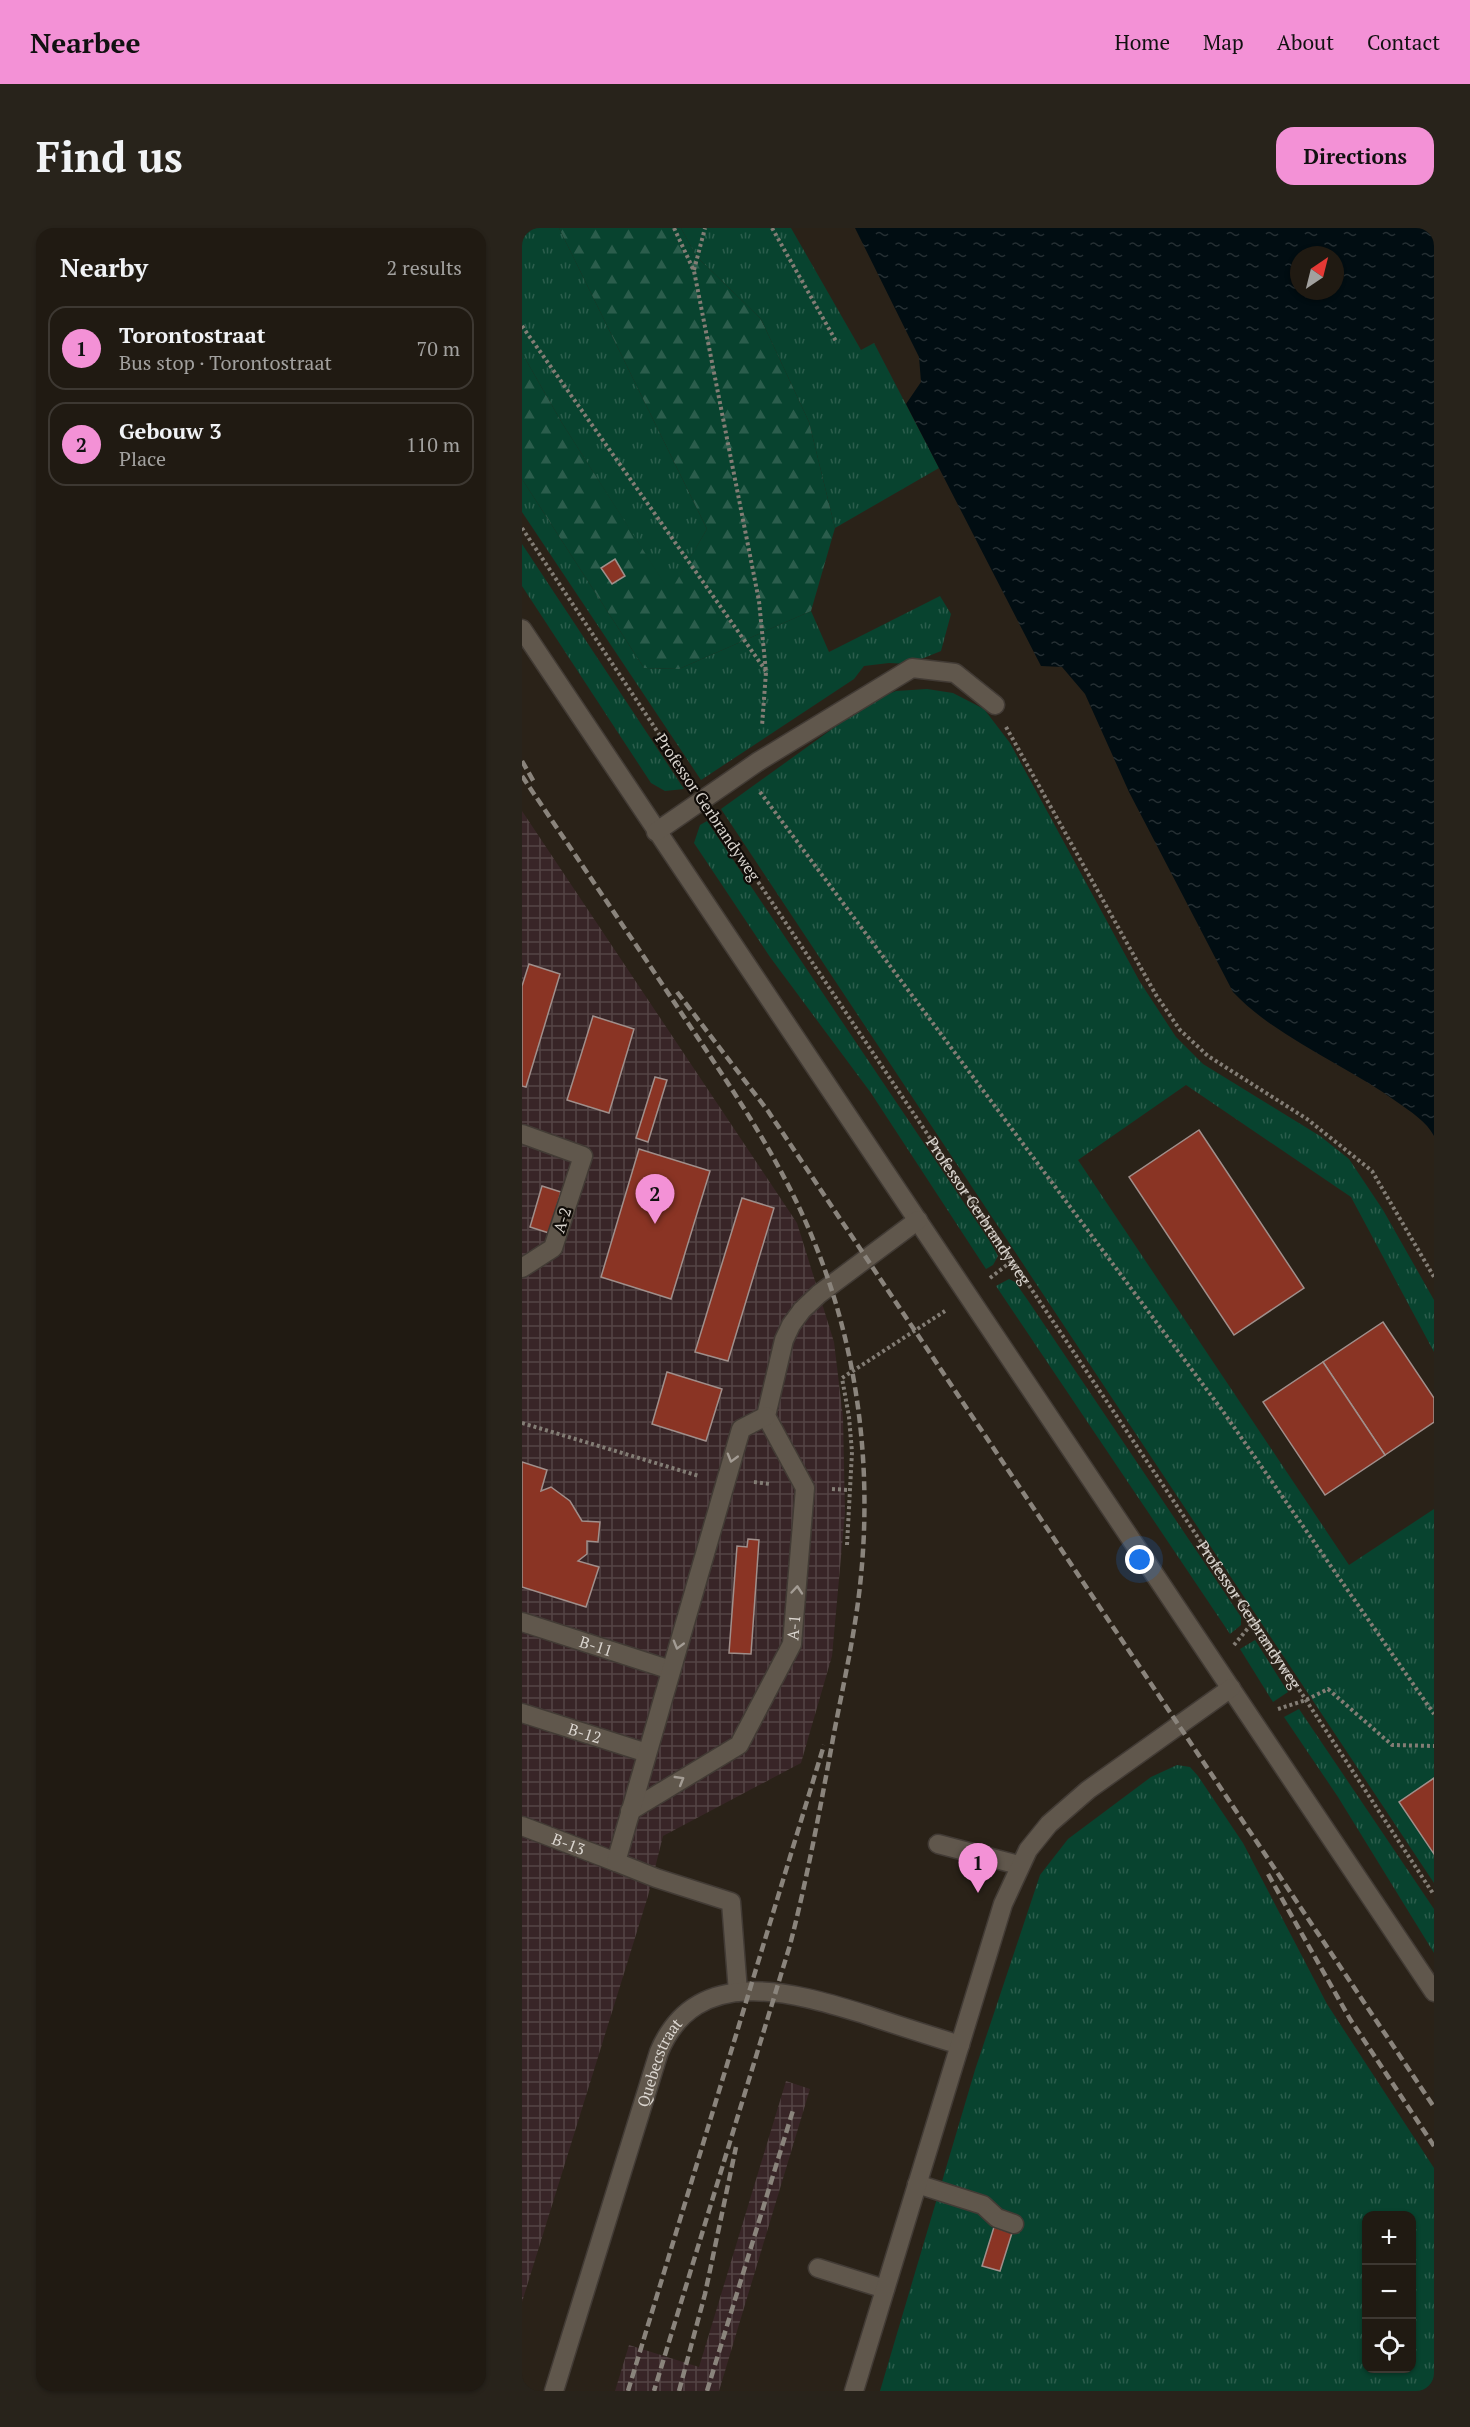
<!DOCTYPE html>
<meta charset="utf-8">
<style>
body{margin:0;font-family:"PT Serif",serif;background:#28231b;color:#f1f3f6}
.controls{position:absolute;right:18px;bottom:18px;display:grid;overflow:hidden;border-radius:12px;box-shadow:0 2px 4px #0004}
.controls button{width:54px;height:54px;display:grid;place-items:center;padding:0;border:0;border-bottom:2px solid #3d3832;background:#201a12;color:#f1f3f6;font:30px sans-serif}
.compass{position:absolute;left:768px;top:18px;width:54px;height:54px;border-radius:50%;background:#201a12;box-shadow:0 2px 4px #0004;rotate:35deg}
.you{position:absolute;left:618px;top:1332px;width:21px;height:21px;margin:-15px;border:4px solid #fff;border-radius:50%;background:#1a73e8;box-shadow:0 0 0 9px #1a73e833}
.badge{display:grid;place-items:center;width:39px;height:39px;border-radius:50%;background:#f391d6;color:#111;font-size:20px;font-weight:700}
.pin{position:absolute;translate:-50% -50px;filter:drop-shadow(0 2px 3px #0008)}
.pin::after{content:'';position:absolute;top:32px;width:21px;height:18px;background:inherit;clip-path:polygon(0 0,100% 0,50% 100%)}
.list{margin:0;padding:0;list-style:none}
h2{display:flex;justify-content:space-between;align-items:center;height:78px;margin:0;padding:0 24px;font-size:26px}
h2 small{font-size:20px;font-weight:400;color:#a2a19f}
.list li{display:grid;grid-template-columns:39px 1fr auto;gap:18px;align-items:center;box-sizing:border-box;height:84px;margin:0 12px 12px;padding:0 12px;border:2px solid #3d3832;border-radius:18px}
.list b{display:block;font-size:22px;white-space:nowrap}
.list p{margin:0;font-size:20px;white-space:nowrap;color:#a2a19f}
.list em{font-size:20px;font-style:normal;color:#a2a19f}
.icon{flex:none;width:33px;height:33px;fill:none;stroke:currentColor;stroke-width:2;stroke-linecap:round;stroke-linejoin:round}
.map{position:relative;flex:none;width:912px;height:2163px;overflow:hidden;border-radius:18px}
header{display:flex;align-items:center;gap:36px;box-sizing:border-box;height:84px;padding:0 30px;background:#f391d6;color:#111}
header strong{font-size:28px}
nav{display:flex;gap:33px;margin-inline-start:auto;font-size:21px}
.intro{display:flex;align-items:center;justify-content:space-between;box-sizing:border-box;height:144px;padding:0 36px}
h1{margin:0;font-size:42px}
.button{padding:15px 27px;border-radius:18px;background:#f391d6;color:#111;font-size:21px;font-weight:700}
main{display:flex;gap:36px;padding:0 36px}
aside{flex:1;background:#201a12;border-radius:18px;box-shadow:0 2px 4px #0004}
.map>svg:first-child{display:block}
.industrial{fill:url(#industrial-grid)}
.grass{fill:url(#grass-tufts);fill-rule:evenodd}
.forest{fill:url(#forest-firs)}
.water{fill:url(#water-ripples);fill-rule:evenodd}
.building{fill:#8a3424;stroke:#a08f8b;stroke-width:1.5}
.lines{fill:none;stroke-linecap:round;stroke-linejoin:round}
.minor-casing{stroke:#423b35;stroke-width:21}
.path{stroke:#837d75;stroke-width:4;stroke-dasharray:3 3;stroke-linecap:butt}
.minor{stroke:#60574c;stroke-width:18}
.rail{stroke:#8a847c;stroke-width:4.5;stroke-dasharray:9 4.5;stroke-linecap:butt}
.oneway{stroke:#a39c94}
.labels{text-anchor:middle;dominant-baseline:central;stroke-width:4.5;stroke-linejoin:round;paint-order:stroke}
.street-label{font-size:16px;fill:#dad5cf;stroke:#100c08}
</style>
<header>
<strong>Nearbee</strong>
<nav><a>Home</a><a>Map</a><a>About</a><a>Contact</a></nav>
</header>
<div class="intro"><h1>Find us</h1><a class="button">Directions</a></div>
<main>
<aside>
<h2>Nearby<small>2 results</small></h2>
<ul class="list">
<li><span class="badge">1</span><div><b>Torontostraat</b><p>Bus stop · Torontostraat</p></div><em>70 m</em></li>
<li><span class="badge">2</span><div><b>Gebouw 3</b><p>Place</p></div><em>110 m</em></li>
</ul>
</aside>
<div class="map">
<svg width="912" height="2163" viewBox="0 0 912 2163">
<defs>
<pattern id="industrial-grid" width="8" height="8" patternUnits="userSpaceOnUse" patternTransform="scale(1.5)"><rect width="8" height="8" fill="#382527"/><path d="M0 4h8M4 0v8" fill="none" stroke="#544445"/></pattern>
<pattern id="grass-tufts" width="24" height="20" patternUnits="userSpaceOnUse" patternTransform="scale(1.5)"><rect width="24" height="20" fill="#08432f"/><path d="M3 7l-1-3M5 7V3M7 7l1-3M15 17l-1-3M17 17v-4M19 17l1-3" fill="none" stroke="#2b5d4c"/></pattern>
<pattern id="forest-firs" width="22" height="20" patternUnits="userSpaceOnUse" patternTransform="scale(1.5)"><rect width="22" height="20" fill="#08432f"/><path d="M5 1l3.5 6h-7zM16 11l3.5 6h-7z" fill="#2b5d4c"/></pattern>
<pattern id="water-ripples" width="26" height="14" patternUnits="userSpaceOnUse" patternTransform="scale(1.5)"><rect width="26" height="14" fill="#010d12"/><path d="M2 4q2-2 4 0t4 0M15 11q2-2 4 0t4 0" fill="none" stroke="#252f33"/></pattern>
</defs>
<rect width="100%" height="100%" fill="#2a2218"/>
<g class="industrial">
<polygon points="0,583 275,995 312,1114 321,1189 323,1285 310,1428 279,1535 141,1608 126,1668 0,2074"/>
<polygon points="264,1853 288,1861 197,2163 93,2163 107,2117 177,2139"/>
</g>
<g class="grass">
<polygon points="0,0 37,0 185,301 148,365 40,195 0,125"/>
<polygon points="159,0 269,0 339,122 352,115 417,240 313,300 287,194 239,91 174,28"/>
<polygon points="0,251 122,440 157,441 289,383 307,424 418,368 429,386 419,423 387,436 367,435 342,438 332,451 179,552 0,284"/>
<polygon points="0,316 162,561 143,563 129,555 0,358"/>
<polygon points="405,461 431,465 462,481 488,515 618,754 654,809 681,836 798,908 827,931 861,982 912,1072 912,1124 829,969 664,857 556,932 827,1337 912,1281 912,1655 199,581 349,473 374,463"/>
<polygon points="185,593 467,1012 476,1028 471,1037 464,1041 349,865 248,729 172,615 178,597"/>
<polygon points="487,1051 493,1054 507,1074 719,1389 719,1397 708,1406 474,1058"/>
<polygon points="733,1412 766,1464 751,1474 718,1421"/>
<polygon points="777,1481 912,1681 912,1725 816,1569 762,1489"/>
<path d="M655,1537L668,1539L676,1548L721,1615L805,1776L912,1940V2163H358L453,1842L518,1647L546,1611L629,1549ZM844,1988H890V2140H844Z"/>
</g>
<polygon class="forest" points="37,0 159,0 174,28 239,91 287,194 313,300 289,383 157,441 122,440 0,251 0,125 40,195 148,364 185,301"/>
<path class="water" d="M333,0H912V908C905,894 888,883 875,874C824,837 753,809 711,764L607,564L563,466L540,439L519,438L384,176L399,154L397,129ZM777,27H813V63H777Z"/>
<g class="building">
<polygon points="93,331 103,348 90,356 79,340"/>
<polygon points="7,736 38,746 4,859 0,858 0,758"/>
<polygon points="71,788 112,801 87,885 45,872"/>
<polygon points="133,849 145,852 126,914 114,910"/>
<polygon points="677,902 782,1060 712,1107 607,949"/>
<polygon points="117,921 188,943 149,1071 79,1049"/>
<polygon points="20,958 39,964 27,1005 8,999"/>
<polygon points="220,970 252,980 206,1133 173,1124"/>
<polygon points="861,1094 912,1170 912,1194 863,1227 801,1134"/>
<polygon points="801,1134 863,1227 803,1267 741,1174"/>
<polygon points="145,1144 200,1161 184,1213 130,1196"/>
<polygon points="0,1234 25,1242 19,1263 29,1259 48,1273 60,1293 78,1294 76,1314 65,1313 65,1326 56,1333 77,1339 64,1379 0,1359"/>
<polygon points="226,1311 237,1312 229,1426 207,1425 215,1318 225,1319"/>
<polygon points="912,1550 912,1626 877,1574"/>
<polygon points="472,1999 490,2005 478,2043 460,2038"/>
</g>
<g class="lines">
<g class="minor-casing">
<g id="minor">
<polyline points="0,401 912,1764"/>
<polyline points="134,604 237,533 390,440 433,445 473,477"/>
<polyline points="0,906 61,928 31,1020 0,1040"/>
<path id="s2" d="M0,1394L149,1442"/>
<path id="s3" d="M0,1485L125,1525"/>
<path id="s4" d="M108,1583L217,1517L270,1416L283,1260L244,1188L262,1112L269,1097L280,1082L297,1066L396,992"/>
<path id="s5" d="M0,1598L94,1634"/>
<polyline points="416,1616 497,1637"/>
<polyline points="216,1764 209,1674 134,1650 94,1634 219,1201 244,1188"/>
<polyline points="395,1956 461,1977 475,1990 492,1996"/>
<polyline points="296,2040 363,2061"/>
<path id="s6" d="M32,2163L137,1824C174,1735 271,1764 342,1786C374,1797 406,1807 438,1817"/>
<polyline points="332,2163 481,1676 506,1622 527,1596 566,1562 709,1460"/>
</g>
</g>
<g class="path">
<polyline points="152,0 172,43 237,373 244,444 240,498"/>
<polyline points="250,0 315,115"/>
<polyline points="172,42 183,0"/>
<polyline points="0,98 244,443"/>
<polyline points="0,300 165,548"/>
<polyline points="484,499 634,767 658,802 686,828 785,891 850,943 912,1049"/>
<polyline points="238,564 700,1182 912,1486"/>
<path id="s1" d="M196,594L732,1393L912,1667"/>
<polyline points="468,1050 490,1033"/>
<polyline points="0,1195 177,1248"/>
<polyline points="232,1254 248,1256"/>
<polyline points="310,1261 327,1262"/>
<polyline points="325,1317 330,1224 327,1189 320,1150 423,1083"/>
<polyline points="712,1417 732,1393"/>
<polyline points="756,1481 784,1472 806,1461 870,1517 912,1518"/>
</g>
<use href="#minor" class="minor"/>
<g class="rail">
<polyline points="0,533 12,554"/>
<path d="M0,548C53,627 107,706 160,786C208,858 258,930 291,1011C335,1117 350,1234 339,1348C334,1401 322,1453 312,1505C299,1576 286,1647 268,1717L132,2163"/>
<polyline points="155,764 246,883 912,1879"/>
<polyline points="746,1646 828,1791 912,1918"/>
<polyline points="106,2163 302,1517"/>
<polyline points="157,2163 183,2066 214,1919"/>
<polyline points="185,2163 272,1879"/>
</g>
</g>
<defs><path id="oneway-chevron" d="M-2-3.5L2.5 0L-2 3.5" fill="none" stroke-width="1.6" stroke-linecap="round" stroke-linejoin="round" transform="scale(1.5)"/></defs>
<g class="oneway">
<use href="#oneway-chevron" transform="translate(210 1230) rotate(106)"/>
<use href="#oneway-chevron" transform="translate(275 1362) rotate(-85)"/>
<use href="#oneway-chevron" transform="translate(156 1417) rotate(106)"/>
<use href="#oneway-chevron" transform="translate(158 1552) rotate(-31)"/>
</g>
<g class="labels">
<g class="street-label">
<text transform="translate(186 579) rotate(56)">Professor Gerbrandyweg</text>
<text stroke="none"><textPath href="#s1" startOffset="468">Professor Gerbrandyweg</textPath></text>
<text transform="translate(40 992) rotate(-72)">A-2</text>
<text stroke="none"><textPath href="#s1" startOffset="954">Professor Gerbrandyweg</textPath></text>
<text stroke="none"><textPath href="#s4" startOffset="258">A-1</textPath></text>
<text stroke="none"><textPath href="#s2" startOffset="78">B-11</textPath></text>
<text stroke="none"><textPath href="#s3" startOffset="66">B-12</textPath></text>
<text stroke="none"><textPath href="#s5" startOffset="50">B-13</textPath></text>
<text stroke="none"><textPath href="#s6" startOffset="345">Quebecstraat</textPath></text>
</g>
</g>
</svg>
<div class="controls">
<button>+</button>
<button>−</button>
<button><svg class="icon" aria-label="locate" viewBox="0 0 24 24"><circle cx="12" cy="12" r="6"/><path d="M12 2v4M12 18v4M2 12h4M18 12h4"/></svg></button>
</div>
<svg class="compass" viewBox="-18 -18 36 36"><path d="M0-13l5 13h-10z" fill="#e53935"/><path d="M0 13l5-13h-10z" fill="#a2a19f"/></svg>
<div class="you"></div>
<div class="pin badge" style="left:456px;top:1665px">1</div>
<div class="pin badge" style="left:133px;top:996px">2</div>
</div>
</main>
